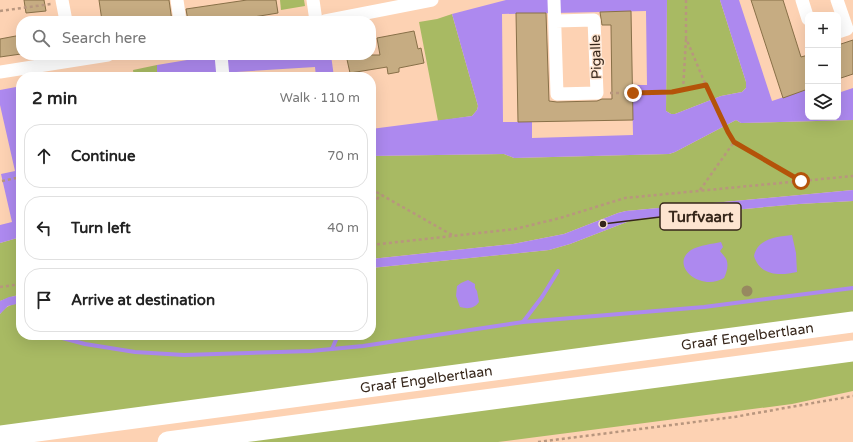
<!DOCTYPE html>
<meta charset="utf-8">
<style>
body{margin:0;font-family:"Varela Round",sans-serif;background:#f6f6f6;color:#222}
.controls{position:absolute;right:12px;top:12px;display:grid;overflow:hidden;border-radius:8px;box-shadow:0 4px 16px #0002}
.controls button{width:36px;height:36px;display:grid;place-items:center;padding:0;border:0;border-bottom:1px solid #e0e0e0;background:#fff;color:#222;font:20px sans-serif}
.stop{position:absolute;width:12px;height:12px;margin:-9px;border:3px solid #b45309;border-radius:50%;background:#fff}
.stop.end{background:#b45309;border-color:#fff;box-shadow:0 1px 4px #0008}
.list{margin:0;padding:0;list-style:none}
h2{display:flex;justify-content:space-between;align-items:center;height:52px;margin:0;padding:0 16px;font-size:17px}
h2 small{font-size:13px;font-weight:400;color:#767676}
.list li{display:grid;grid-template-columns:26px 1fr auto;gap:12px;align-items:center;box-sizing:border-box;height:64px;margin:0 8px 8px;padding:0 8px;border:1px solid #e0e0e0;border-radius:16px}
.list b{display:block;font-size:15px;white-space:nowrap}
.list em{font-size:13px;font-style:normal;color:#767676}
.icon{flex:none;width:22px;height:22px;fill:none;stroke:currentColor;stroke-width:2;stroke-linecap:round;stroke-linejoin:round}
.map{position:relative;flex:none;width:853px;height:442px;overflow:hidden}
.search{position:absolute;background:#fff;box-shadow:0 4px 16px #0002;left:16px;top:16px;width:360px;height:44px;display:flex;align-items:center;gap:10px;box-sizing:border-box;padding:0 14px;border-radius:16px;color:#767676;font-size:15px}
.panel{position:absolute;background:#fff;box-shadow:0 4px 16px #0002;left:16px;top:72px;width:360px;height:268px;border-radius:16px}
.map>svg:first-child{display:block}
.green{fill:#a8ba63}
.water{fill:#ad89ef;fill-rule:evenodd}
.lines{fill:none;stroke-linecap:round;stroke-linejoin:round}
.stream{stroke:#ad89ef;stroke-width:4}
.building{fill:#c6ac82;stroke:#887048}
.path{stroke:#b8967e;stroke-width:2.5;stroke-dasharray:3 3;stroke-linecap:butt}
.street{stroke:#fff;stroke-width:13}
.primary{stroke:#fff;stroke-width:21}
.tree{fill:#978960}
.route{stroke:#b45309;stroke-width:5}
.labels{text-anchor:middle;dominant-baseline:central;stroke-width:3;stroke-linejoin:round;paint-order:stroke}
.street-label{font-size:14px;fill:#36261a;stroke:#fde4d0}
.leader{fill:none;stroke:#36261a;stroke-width:1.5}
.callout-dot{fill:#36261a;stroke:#fde4d0;stroke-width:1.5}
.callout{fill:#fde4d0;stroke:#36261a;stroke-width:1.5}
.callout-label{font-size:15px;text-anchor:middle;font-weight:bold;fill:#36261a}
</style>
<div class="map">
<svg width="853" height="442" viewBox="0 0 853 442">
<rect width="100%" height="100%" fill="#fdd2b3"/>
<g class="green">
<polygon points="280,0 304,0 305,6 281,10"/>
<polygon points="667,0 720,0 746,82 746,88 742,92 721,96 675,114 671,114 666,111"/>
<polygon points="452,14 478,106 477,110 472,116 438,121 419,22 437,19"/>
<polygon points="157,65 157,77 134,77 133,70"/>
<polygon points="736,120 741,123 853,120 853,190 626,211 618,213 564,234 513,244 371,259 371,156 504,154 514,158 669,154 675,152"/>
<path d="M853,201V314L0,428V314C6,306 11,304 21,303V335H371V268L549,250L570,244L632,220L645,218L799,204Z"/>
<polygon points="21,237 21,295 14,296 0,301 0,243"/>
<polygon points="853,359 853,391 792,404 498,442 241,442"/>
</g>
<g class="water">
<path d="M506,0H667L666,111L671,114H675L721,96L742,92L746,88V82L720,0H739L772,101L808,89V117H838V93L853,88V120L741,123L736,120L675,152L669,154L514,158L504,154L371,156V129L472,116L477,110L478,106L452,14ZM646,11L647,85H632L633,135L532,138V122H503L502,14Z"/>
<polygon points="217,55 331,55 334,77 316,77 315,67 157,77 157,65"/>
<polygon points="16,87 21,109 21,237 0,243 0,225 12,222 1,174 15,171 0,105 0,90"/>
<polygon points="853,190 853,201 799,204 645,218 632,220 570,244 549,250 371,268 371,259 513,244 564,234 618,213 626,211"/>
<path d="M792,235L796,253L797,272C780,276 760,276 754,256C758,238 777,237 792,235Z"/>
<path d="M721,242L723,247L720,251C721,253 723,254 724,256C730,262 727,272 724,278C700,292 669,265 691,250C700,245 712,244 721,242Z"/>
<path d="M468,280L475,284V288L477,291L479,302C474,309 467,309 460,307L456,296L457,286L461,283Z"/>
<polygon points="21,295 21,303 8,306 0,314 0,301 9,297"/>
</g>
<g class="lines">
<g class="stream">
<polyline points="523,322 542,297 558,271"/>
<polyline points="51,335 85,344 135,352 184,355 311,351 363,346 523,322 704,307 853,288"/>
<polyline points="332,349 338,335"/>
</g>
</g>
<g class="building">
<polygon points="24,0 44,0 46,11 26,13"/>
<polygon points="99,0 169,0 172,21 102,21"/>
<polygon points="247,0 276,0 278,13 229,21 188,21 186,9"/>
<polygon points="751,0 783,0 801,57 808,55 808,89 783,98"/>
<polygon points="631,11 633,120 518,122 516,13 546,13 549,101 557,102 597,101 602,99 612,99 611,25 602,25 600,12"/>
<polygon points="414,31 418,49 421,48 424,63 399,68 399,72 388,74 387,67 350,73 346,55 380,55 377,38"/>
<polygon points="21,35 21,54 0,57 0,39"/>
<polygon points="853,40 853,74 838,79 838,45"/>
</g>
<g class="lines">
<g class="path">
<polyline points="686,0 686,38 709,93 728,132 734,142 801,181"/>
<polyline points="0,11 51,4"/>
<polyline points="683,90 686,39"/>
<polyline points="610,93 619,93"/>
<polyline points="633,93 672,92 706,85"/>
<polyline points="2,181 21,177"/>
<polyline points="371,189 452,235"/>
<polyline points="700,190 734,142"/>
<polyline points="371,210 380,194"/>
<polyline points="371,245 515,229 560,218 625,198 853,176"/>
<polyline points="0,287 21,284"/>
<polyline points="538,442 734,417 853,396"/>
</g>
<g class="street">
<polyline points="62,0 66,21"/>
<polyline points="177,0 180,21"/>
<polyline points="313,0 316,21"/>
<polyline points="554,0 557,94 597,93 594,20 555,21"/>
<polyline points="802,0 808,19"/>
<polyline points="837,0 847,29 838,32"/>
<polyline points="325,21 432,0"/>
<polyline points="221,55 223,77"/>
<polyline points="0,72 108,55"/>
</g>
<g class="primary">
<path id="s1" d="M0,436L853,322"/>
<polyline points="168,442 853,351"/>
</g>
</g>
<circle class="tree" cx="747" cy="291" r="5.5"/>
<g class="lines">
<polyline class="route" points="633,93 672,92 706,85 728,132 734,142 801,181"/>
</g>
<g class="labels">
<g class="street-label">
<text transform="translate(596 57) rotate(-92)">Pigalle</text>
<text stroke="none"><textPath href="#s1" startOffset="754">Graaf Engelbertlaan</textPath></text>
<text stroke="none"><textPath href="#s1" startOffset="430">Graaf Engelbertlaan</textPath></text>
</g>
</g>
<path class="leader" d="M603 224L660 217"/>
<circle class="callout-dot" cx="603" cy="224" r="4"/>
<rect class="callout" x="660" y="203" width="81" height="27" rx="4"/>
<g class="callout-label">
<text x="701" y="222">Turfvaart</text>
</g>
</svg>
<div class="controls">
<button>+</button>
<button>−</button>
<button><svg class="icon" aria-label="layers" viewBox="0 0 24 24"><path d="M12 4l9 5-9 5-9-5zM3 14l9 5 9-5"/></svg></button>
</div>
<div class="stop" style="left:801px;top:181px"></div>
<div class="stop end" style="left:633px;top:93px"></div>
<div class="search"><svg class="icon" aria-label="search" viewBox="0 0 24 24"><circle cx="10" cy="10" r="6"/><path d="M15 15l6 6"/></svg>Search here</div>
<section class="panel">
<h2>2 min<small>Walk · 110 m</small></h2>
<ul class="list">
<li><svg class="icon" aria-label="ahead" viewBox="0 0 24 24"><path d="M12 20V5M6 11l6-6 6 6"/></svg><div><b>Continue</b></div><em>70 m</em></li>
<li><svg class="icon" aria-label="left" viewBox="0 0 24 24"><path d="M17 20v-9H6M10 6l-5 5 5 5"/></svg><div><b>Turn left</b></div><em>40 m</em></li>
<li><svg class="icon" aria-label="arrive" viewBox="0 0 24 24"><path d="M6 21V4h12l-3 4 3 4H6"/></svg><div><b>Arrive at destination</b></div></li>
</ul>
</section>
</div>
